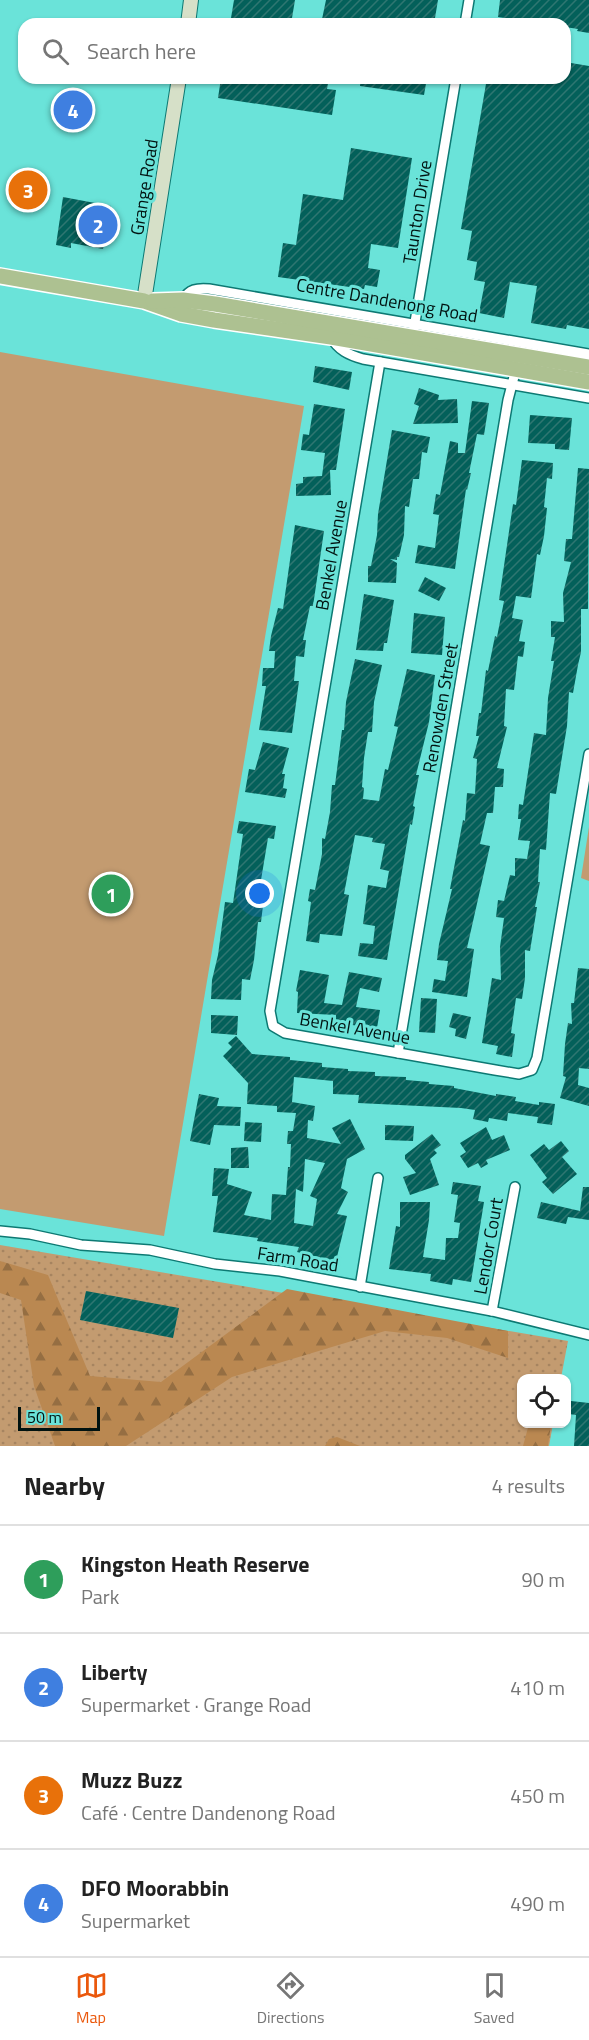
<!DOCTYPE html>
<meta charset="utf-8">
<style>
body{margin:0;font-family:"Titillium Web",sans-serif;background:#f6f6f6;color:#222}
.controls{position:absolute;right:18px;bottom:18px;display:grid;overflow:hidden;border-radius:12px;box-shadow:0 2px 4px #0004}
.controls button{width:54px;height:54px;display:grid;place-items:center;padding:0;border:0;border-bottom:2px solid #e0e0e0;background:#fff;color:#222;font:30px sans-serif}
.scale{position:absolute;left:18px;bottom:15px;width:82px;box-sizing:border-box;padding-left:6px;border:3px solid #001210;border-top:0;font-size:16px;line-height:21px;white-space:nowrap;color:#001210;-webkit-text-stroke:4px #6ae3d9;paint-order:stroke}
.you{position:absolute;left:260px;top:894px;width:21px;height:21px;margin:-15px;border:4px solid #fff;border-radius:50%;background:#1a73e8;box-shadow:0 0 0 9px #1a73e833}
.badge{display:grid;place-items:center;width:39px;height:39px;border-radius:50%;background:#ea580c;color:#fff;font-size:20px;font-weight:700}
.pin{position:absolute;translate:-50% -50%;border:3px solid #fff;box-shadow:0 2px 6px #0006}
.list{margin:0;padding:0;list-style:none}
h2{display:flex;justify-content:space-between;align-items:center;height:78px;margin:0;padding:0 24px;font-size:26px}
h2 small{font-size:20px;font-weight:400;color:#767676}
.list li{display:grid;grid-template-columns:39px 1fr auto;gap:18px;align-items:center;box-sizing:border-box;height:108px;padding:0 24px;border-top:2px solid #e0e0e0}
.list b{display:block;font-size:22px;white-space:nowrap}
.list p{margin:0;font-size:20px;white-space:nowrap;color:#767676}
.list em{font-size:20px;font-style:normal;color:#767676}
.icon{flex:none;width:33px;height:33px;fill:none;stroke:currentColor;stroke-width:2;stroke-linecap:round;stroke-linejoin:round}
.map{position:relative;flex:none;width:589px;height:1446px;overflow:hidden}
.search{position:absolute;background:#fff;box-shadow:0 2px 4px #0004;left:18px;right:18px;top:18px;height:66px;display:flex;align-items:center;gap:15px;box-sizing:border-box;padding:0 21px;border-radius:18px;color:#767676;font-size:22px}
.sheet{height:510px;background:#fff}
nav{display:flex;justify-content:space-around;align-items:center;box-sizing:border-box;height:84px;border-top:2px solid #e0e0e0;background:#fff;font-size:16px;color:#767676}
nav a{display:grid;justify-items:center;gap:3px}
nav .on{color:#ea580c}
.map>svg:first-child{display:block}
.grass{fill:url(#grass-dots)}
.forest{fill:url(#forest-firs)}
.green{fill:#c39b70}
.building{fill:url(#building-hatch);fill-rule:evenodd}
.lines{fill:none;stroke-linecap:round;stroke-linejoin:round}
.street-casing{stroke:#0d7973;stroke-width:12}
.secondary-casing{stroke:#0d7973;stroke-width:16}
.primary-casing{stroke:#fff;stroke-width:18}
.street{stroke:#fff;stroke-width:9}
.secondary{stroke:#d6e0c8;stroke-width:14}
.primary{stroke:#adc191;stroke-width:15}
.labels{text-anchor:middle;dominant-baseline:central;stroke-width:6;stroke-linejoin:round;paint-order:stroke}
.street-label{font-size:18px;fill:#001210;stroke:#6ae3d9}
</style>
<div class="map">
<svg width="589" height="1446" viewBox="0 0 589 1446">
<defs>
<pattern id="grass-dots" width="8" height="8" patternUnits="userSpaceOnUse" patternTransform="scale(1.5)"><rect width="8" height="8" fill="#c39b70"/><path d="M2 2h.1M6 6h.1" fill="none" stroke="#a68460" stroke-width="1.8" stroke-linecap="round"/></pattern>
<pattern id="forest-firs" width="22" height="20" patternUnits="userSpaceOnUse" patternTransform="scale(1.5)"><rect width="22" height="20" fill="#ba8851"/><path d="M5 1l3.5 6h-7zM16 11l3.5 6h-7z" fill="#956e42"/></pattern>
<pattern id="building-hatch" width="6" height="6" patternUnits="userSpaceOnUse" patternTransform="scale(1.5)"><rect width="6" height="6" fill="#03605a"/><path d="M-1 1l2-2M0 6l6-6M5 7l2-2" fill="none" stroke="#2f7671"/></pattern>
</defs>
<rect width="100%" height="100%" fill="#6ae3d9"/>
<polygon class="grass" points="0,1245 568,1341 561,1378 522,1378 522,1424 553,1424 549,1446 0,1446"/>
<g class="forest">
<polygon points="0,1261 48,1275 90,1376 161,1382 287,1289 508,1331 508,1358 447,1338 385,1331 232,1377 126,1446 55,1446 34,1386 21,1300 0,1293"/>
<polygon points="529,1424 551,1424 548,1446 523,1446"/>
<polygon points="337,1437 360,1446 325,1446 329,1439"/>
</g>
<g class="green">
<polygon points="0,352 304,406 164,1236 0,1209"/>
<polygon points="589,827 589,881 581,878"/>
</g>
<g class="building">
<polygon points="234,0 295,0 291,24 230,24"/>
<polygon points="326,0 438,0 434,24 364,24 340,20 339,24 321,24"/>
<polygon points="500,0 589,0 589,33 577,31 578,29 565,27 565,24 546,24 498,17"/>
<polygon points="565,62 589,66 589,329 567,325 566,329 531,323 537,286 510,282 504,318 479,313 485,282 474,280 477,262 467,260 472,231 461,229 487,78 565,78"/>
<polygon points="221,78 329,78 327,89 336,90 332,115 218,98"/>
<polygon points="361,78 427,78 424,95 360,86"/>
<polygon points="351,148 412,158 398,248 371,244 368,268 380,270 377,287 365,285 364,289 278,277 283,243 296,245 303,194 343,200"/>
<polygon points="63,197 111,206 103,249 71,243 71,248 56,245"/>
<polygon points="315,366 352,372 349,390 313,382"/>
<polygon points="419,388 439,395 438,400 457,399 458,423 413,424 419,406 414,404"/>
<polygon points="472,401 489,403 484,435 477,434 469,473 471,473 467,490 466,489 455,569 415,563 418,545 435,548 439,515 433,514 436,494 440,495 450,441 458,443 458,453 465,453"/>
<polygon points="314,404 345,409 336,470 330,470 331,495 296,496 296,484 303,483 303,477 322,476 325,453 301,450 303,434 309,435"/>
<polygon points="530,415 572,418 569,450 555,449 555,444 528,443"/>
<polygon points="392,430 430,437 427,453 422,452 419,479 413,479 409,507 405,506 404,535 399,557 397,557 397,560 390,559 397,563 396,583 368,582 368,566 371,566 377,535 378,514"/>
<polygon points="522,460 553,463 552,479 547,478 544,507 547,508 544,536 540,555 537,554 531,598 516,596 512,618 523,620 519,641 525,642 523,657 518,656 514,690 506,689 504,726 507,727 497,768 504,769 503,787 495,787 493,813 487,813 480,844 490,846 467,948 474,949 467,997 432,992 434,979 445,981 448,961 437,960 439,944 452,889 450,889 463,820 465,821 467,793 475,794 477,759 473,758 479,736 476,736 479,713 481,713 486,670 488,671 495,636 497,637 504,601 499,600 513,504 516,505"/>
<polygon points="578,468 589,469 588,609 581,609 581,652 578,665 573,693 569,692 567,726 556,794 550,793 546,850 540,849 538,882 540,882 535,907 537,907 530,951 525,950 525,978 522,999 516,998 511,1033 515,1034 512,1057 496,1054 498,1046 482,1043 492,978 501,980 500,947 504,918 496,917 498,900 504,901 510,875 515,876 515,858 527,859 530,841 518,840 521,819 518,819 519,804 523,805 534,733 546,735 548,698 554,661 551,661 555,637 551,637 551,621 564,622 563,593 571,562 564,561 566,539 572,539"/>
<polygon points="295,525 324,531 313,606 310,606 303,640 306,640 304,657 296,656 294,681 299,681 292,733 259,730 266,686 262,686 263,668 274,668 275,651 269,651 271,636 278,608 283,609"/>
<polygon points="425,577 446,588 439,601 418,591"/>
<polygon points="364,594 394,600 387,643 384,643 383,651 356,650"/>
<polygon points="414,613 445,617 442,655 411,653"/>
<polygon points="355,659 382,665 374,702 372,732 368,732 364,758 362,787 364,788 363,799 379,801 385,769 388,770 398,727 394,726 407,669 435,675 429,722 416,775 419,775 413,806 415,807 412,825 410,824 387,960 358,956 360,943 373,944 375,926 363,924 368,885 386,888 389,871 380,869 385,844 372,842 373,838 355,835 344,894 349,895 342,936 320,934 319,943 306,941 311,902 308,901 310,889 315,890 322,854 322,838 325,839 330,812 332,785 335,785 342,730 344,730 346,702"/>
<polygon points="263,742 289,748 282,774 285,774 283,788 287,789 285,798 245,792 249,769 255,770"/>
<polygon points="239,821 276,826 274,839 268,838 261,880 266,881 261,922 258,922 254,960 250,980 242,979 241,1000 211,999 212,980 218,955 225,902 233,903 243,834 237,833"/>
<polygon points="578,968 589,969 589,1069 579,1068 578,1085 589,1088 589,1106 560,1098 566,1077 563,1076 565,1044 568,1023 572,1024 571,1003 574,1003"/>
<polygon points="300,970 329,975 324,1003 342,1005 349,972 382,978 379,992 360,988 356,1007 380,1010 377,1028 335,1023 336,1015 297,1013 298,992 296,991"/>
<polygon points="421,998 437,999 435,1033 419,1032"/>
<polygon points="453,1013 471,1017 466,1039 455,1036 456,1029 449,1027"/>
<polygon points="211,1015 238,1016 237,1035 211,1033"/>
<path d="M236,1036L252,1054L290,1057V1060L322,1063V1067L348,1069V1071L375,1072V1076L406,1077V1080L429,1082V1084L454,1086V1088L496,1096V1094L516,1097L515,1101L539,1105V1102L555,1104L552,1125L537,1123L538,1117L508,1113L507,1121L489,1118L488,1122L473,1119L475,1110L461,1108L358,1103L359,1095L333,1094V1081L294,1077L292,1102L315,1106L313,1121L308,1120L307,1138L341,1144L332,1128L350,1119L365,1149L347,1159L341,1188L348,1192L337,1214L347,1216L336,1261L297,1252L299,1247L257,1241L258,1238L213,1232L218,1196H212L214,1168L229,1169L227,1184L252,1192L244,1215L271,1220L272,1194L286,1195L288,1167H290L291,1144H287L288,1131H293L296,1113L277,1112V1106L247,1104L248,1083L223,1056L232,1047L228,1043ZM305,1159L325,1163L310,1196L317,1199L313,1226L294,1223L296,1189L303,1192Z"/>
<polygon points="199,1094 219,1098 217,1106 241,1107 240,1126 214,1125 210,1145 190,1141"/>
<polygon points="245,1122 262,1123 261,1142 244,1141"/>
<polygon points="385,1125 414,1126 413,1141 385,1140"/>
<polygon points="486,1127 492,1140 504,1135 510,1150 486,1160 488,1164 481,1168 478,1163 468,1168 460,1156 466,1152 460,1143"/>
<polygon points="432,1134 441,1145 434,1150 437,1153 430,1159 439,1185 410,1195 403,1177 416,1173 405,1159 405,1155"/>
<polygon points="561,1141 569,1151 562,1157 577,1174 553,1194 542,1182 547,1178 530,1155 544,1144 549,1150"/>
<polygon points="248,1147 249,1168 231,1168 231,1148"/>
<polygon points="453,1182 481,1186 478,1201 484,1202 471,1282 453,1279 452,1285 430,1281 431,1274 389,1269 396,1226 400,1227 400,1202 430,1202 429,1220 423,1257 445,1260 446,1238 458,1238 460,1223 454,1222 458,1195 451,1194"/>
<polygon points="583,1187 589,1187 589,1220 568,1217 566,1224 537,1218 541,1202 580,1211"/>
<polygon points="86,1291 179,1308 173,1338 80,1320"/>
<polygon points="571,1401 589,1403 589,1446 574,1446 576,1415 569,1414"/>
</g>
<g class="lines">
<g class="street-casing">
<g id="street">
<polyline points="465,24 469,0"/>
<path d="M183,300C189,289 197,288 209,289L589,354"/>
<polyline points="414,328 456,78"/>
<path d="M331,337C338,350 349,355 363,359L589,398"/>
<polyline points="380,362 270,1011 273,1026 285,1033 495,1070 519,1074 532,1070 537,1058 589,754"/>
<polyline points="398,1053 508,400 516,369"/>
<polyline points="0,1231 30,1234 81,1245 150,1250 215,1264 280,1271 492,1311 589,1335"/>
<polyline points="360,1287 378,1178"/>
<polyline points="492,1311 515,1187"/>
</g>
</g>
<g class="secondary-casing">
<g id="secondary">
<polyline points="188,24 191,0"/>
<polyline points="144,301 179,78"/>
</g>
</g>
<g class="primary-casing">
<g id="primary">
<polyline points="0,276 144,301 181,314 214,320 331,337 589,382"/>
<polyline points="153,301 183,300 215,304 589,367"/>
</g>
</g>
<use href="#street" class="street"/>
<use href="#secondary" class="secondary"/>
<use href="#primary" class="primary"/>
</g>
<g class="labels">
<g class="street-label">
<text transform="translate(144 187) rotate(-81)">Grange Road</text>
<text transform="translate(417 212) rotate(-81)">Taunton Drive</text>
<text transform="translate(387 300) rotate(10)">Centre Dandenong Road</text>
<text transform="translate(331 555) rotate(-80)">Benkel Avenue</text>
<text transform="translate(440 708) rotate(-80)">Renowden Street</text>
<text transform="translate(355 1028) rotate(10)">Benkel Avenue</text>
<text transform="translate(488 1246) rotate(-80)">Lendor Court</text>
<text transform="translate(298 1259) rotate(9)">Farm Road</text>
</g>
</g>
</svg>
<div class="controls">
<button><svg class="icon" aria-label="locate" viewBox="0 0 24 24"><circle cx="12" cy="12" r="6"/><path d="M12 2v4M12 18v4M2 12h4M18 12h4"/></svg></button>
</div>
<div class="scale">50 m</div>
<div class="you"></div>
<div class="pin badge" style="left:111px;top:894px;background:#2e9e5b">1</div>
<div class="pin badge" style="left:98px;top:225px;background:#3f7fe0">2</div>
<div class="pin badge" style="left:28px;top:190px;background:#e8710a">3</div>
<div class="pin badge" style="left:73px;top:110px;background:#3f7fe0">4</div>
<div class="search"><svg class="icon" aria-label="search" viewBox="0 0 24 24"><circle cx="10" cy="10" r="6"/><path d="M15 15l6 6"/></svg>Search here</div>
</div>
<section class="sheet">
<h2>Nearby<small>4 results</small></h2>
<ul class="list">
<li><span class="badge" style="background:#2e9e5b">1</span><div><b>Kingston Heath Reserve</b><p>Park</p></div><em>90 m</em></li>
<li><span class="badge" style="background:#3f7fe0">2</span><div><b>Liberty</b><p>Supermarket · Grange Road</p></div><em>410 m</em></li>
<li><span class="badge" style="background:#e8710a">3</span><div><b>Muzz Buzz</b><p>Café · Centre Dandenong Road</p></div><em>450 m</em></li>
<li><span class="badge" style="background:#3f7fe0">4</span><div><b>DFO Moorabbin</b><p>Supermarket</p></div><em>490 m</em></li>
</ul>
</section>
<nav>
<a class="on"><svg class="icon" aria-label="map" viewBox="0 0 24 24"><path d="M3 6l6-2 6 2 6-2v14l-6 2-6-2-6 2zM9 4v14M15 6v14"/></svg>Map</a>
<a><svg class="icon" aria-label="directions" viewBox="0 0 24 24"><path d="M12 3l9 9-9 9-9-9zM9 14v-3h6M13 9l2 2-2 2"/></svg>Directions</a>
<a><svg class="icon" aria-label="saved" viewBox="0 0 24 24"><path d="M7 4h10v16l-5-4-5 4z"/></svg>Saved</a>
</nav>
